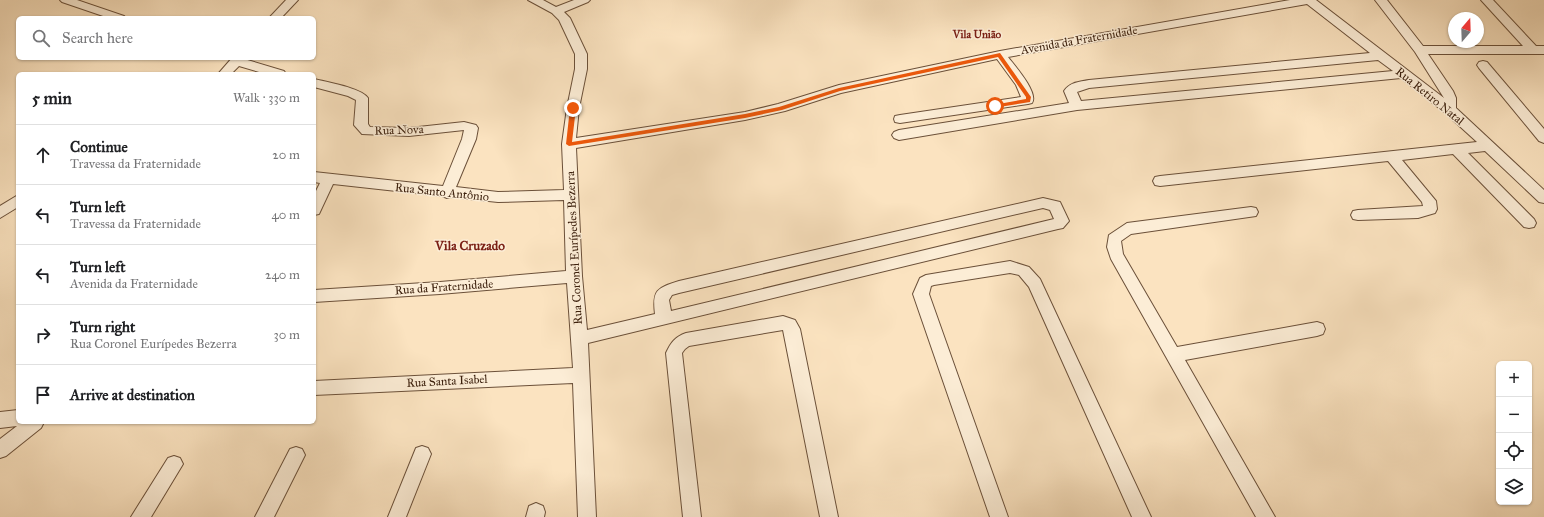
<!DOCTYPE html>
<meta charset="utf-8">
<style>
body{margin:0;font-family:"IM FELL Great Primer",serif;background:#f6f6f6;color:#202124}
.controls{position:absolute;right:12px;bottom:12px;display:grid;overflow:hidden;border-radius:6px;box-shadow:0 1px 3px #0004}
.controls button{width:36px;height:36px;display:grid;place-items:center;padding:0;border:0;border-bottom:1px solid #e0e0e0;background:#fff;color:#202124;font:20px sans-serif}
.compass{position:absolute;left:1448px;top:12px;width:36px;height:36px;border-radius:50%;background:#fff;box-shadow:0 1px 3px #0004;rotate:19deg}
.stop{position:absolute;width:12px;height:12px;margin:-9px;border:3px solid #ea580c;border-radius:50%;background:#fff}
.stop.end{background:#ea580c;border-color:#fff;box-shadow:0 1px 4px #0008}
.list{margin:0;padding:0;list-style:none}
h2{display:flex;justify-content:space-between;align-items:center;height:52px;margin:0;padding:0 16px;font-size:17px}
h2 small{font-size:13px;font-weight:400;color:#757577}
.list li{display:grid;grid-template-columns:26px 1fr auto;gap:12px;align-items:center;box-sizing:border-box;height:60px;padding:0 16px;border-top:1px solid #e0e0e0}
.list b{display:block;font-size:15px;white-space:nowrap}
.list p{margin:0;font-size:13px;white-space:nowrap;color:#757577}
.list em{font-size:13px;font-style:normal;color:#757577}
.icon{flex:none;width:22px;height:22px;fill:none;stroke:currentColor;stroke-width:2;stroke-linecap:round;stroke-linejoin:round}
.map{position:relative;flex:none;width:1544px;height:517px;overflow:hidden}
.search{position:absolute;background:#fff;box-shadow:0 1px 3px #0004;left:16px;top:16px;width:300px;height:44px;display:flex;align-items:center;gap:10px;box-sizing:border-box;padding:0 14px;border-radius:6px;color:#757577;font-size:15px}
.panel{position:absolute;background:#fff;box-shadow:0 1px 3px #0004;left:16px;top:72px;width:300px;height:352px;border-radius:6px}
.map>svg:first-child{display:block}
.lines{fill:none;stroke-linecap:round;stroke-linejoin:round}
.minor-casing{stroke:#6b5039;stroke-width:2}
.minor{fill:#fcedd6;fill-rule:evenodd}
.route{fill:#ea580c}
.labels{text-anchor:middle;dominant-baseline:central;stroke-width:3;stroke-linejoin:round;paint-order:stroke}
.far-neighbourhood-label{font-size:11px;font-weight:bold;fill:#7a1f14;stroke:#fcedd6}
.street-label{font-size:12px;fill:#3b1f0c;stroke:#fcedd6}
.neighbourhood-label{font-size:13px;font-weight:bold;fill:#7a1f14;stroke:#fcedd6}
</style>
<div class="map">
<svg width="1544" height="517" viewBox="0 0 1544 517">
<rect width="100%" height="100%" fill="#fbe3c0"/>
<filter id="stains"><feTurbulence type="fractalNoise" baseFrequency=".005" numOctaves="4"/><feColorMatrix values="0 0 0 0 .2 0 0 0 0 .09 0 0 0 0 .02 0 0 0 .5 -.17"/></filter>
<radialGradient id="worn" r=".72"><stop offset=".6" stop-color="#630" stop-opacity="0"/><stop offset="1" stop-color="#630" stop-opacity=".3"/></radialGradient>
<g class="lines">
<g class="minor-casing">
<g id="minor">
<polygon points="60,0 77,0 124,16 126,18 109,18 62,2"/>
<polygon points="286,0 298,0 281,18 269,18"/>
<path d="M528,0H543L556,7L574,0H590L588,2L564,12L570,18L587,54V69L579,108L576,138L745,112L778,104L839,85L1000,51L1290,0H1316L1444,98L1415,52L1375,0H1387L1423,46H1523L1481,0H1493L1536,46H1544V54H1428L1453,91L1456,98V108L1544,190V203L1539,202L1485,151L1468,153L1534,219L1536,223L1534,227L1529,228L1524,227L1453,154L1402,160L1436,201L1437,209L1435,213L1418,218L1358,220L1353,219L1351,215L1353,211L1358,210L1423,206L1422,202L1388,161L1160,186L1155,185L1153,181L1155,177L1160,176L1477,142L1444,112L1401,78L1077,110L899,140L894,138L892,135L894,132L899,130L1069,103L1064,91C1070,82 1079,82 1089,80L1370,53L1307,4L1008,57C1015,66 1039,93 1032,103L1028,104L900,123L895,122L894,119L895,116L900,115L1021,97L1016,85L997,59L841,93L785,111L745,120L576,148L582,276L587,330L655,314C652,290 657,288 679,281L1043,198L1060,202L1069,221L1063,228L1058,229L588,343L596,517H578L573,383L314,395V381L573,368L567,283L440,294L314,302V290L440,282L566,271L564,200L498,202L451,197L447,198L442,196L333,184L319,214L314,215V195L320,183L314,182V172L443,186L462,139L464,130L409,136L362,134L354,125L356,100L348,96L314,87V79C326,82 362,88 368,98V124L370,127L409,128L464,122L476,125L478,128L476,139L456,187L498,192L564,190L562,144L567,108L575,69V54L559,20L552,13ZM1378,60L1393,71L1081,101L1077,92L1089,88ZM1043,208L1050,210L1054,219L671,311L669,300L672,295L679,293Z"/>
<polygon points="232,58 245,58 244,59 284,71 286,74 266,74 239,66 231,74 218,74"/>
<polygon points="1483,61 1487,62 1544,129 1544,143 1539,141 1479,68 1477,65 1479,62"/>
<polygon points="18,195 18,207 0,218 0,206"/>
<polygon points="1251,207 1256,208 1258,212 1256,216 1131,234 1121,241 1123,254 1177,347 1317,322 1323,324 1325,329 1323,334 1317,336 1185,360 1275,517 1256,517 1111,259 1107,247 1109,235 1127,223"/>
<polygon points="1010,261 1029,267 1040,279 1151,517 1132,517 1029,287 1019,275 1010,273 934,285 931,286 929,294 1008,517 990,517 913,294 920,278 926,275"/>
<path d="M783,316L795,320L800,329L838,517H820L783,330L689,346L685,349L682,353L701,517H683L666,353C671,342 675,337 686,333Z"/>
<polygon points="18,410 18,422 44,422 41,428 6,456 0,458 0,439 17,426 0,428 0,412"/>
<polygon points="422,446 428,448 431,454 406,517 388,517 416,448"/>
<polygon points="296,447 302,449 305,455 274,517 255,517 290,449"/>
<polygon points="174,456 180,458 183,464 151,517 131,517 168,458"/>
<polygon points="536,503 543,506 545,512 544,517 526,517 529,506"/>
</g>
</g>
<use href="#minor" class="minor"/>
</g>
<polygon class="route" points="1000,53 1031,97 1030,102 993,108 993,105 1026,99 1026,97 998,57 840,91 782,110 745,118 569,146 566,144 570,108 573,106 576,108 572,142 745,114 779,107 839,88"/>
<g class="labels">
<g class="far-neighbourhood-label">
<text x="977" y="34">Vila União</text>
</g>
<g class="street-label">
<text transform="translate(1079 40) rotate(-10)">Avenida da Fraternidade</text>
<text transform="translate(1430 96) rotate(39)">Rua Retiro Natal</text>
<text transform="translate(399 130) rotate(-2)">Rua Nova</text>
<text transform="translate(442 192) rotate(6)">Rua Santo Antônio</text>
<text transform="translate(574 248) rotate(-93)">Rua Coronel Eurípedes Bezerra</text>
<text transform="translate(444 287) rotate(-4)">Rua da Fraternidade</text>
<text transform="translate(447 381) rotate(-3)">Rua Santa Isabel</text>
</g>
<g class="neighbourhood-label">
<text x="470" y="246">Vila Cruzado</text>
</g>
</g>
<rect width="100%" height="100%" filter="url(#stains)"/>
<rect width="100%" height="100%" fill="url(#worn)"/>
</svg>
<div class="controls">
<button>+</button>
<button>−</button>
<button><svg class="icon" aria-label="locate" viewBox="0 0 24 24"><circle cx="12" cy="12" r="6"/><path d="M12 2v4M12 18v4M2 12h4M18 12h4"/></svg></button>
<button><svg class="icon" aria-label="layers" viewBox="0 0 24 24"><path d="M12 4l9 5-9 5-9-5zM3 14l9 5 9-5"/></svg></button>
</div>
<svg class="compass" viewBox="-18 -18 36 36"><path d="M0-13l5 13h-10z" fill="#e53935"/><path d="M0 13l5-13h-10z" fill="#757577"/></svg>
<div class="stop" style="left:995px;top:106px"></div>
<div class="stop end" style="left:573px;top:108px"></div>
<div class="search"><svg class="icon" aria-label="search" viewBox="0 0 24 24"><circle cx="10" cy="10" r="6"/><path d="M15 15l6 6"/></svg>Search here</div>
<section class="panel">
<h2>5 min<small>Walk · 330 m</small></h2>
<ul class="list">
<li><svg class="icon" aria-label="ahead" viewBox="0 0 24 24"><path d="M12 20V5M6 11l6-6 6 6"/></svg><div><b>Continue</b><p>Travessa da Fraternidade</p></div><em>20 m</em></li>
<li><svg class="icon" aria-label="left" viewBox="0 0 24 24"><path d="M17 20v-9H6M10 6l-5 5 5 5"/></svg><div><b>Turn left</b><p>Travessa da Fraternidade</p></div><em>40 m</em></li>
<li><svg class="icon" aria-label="left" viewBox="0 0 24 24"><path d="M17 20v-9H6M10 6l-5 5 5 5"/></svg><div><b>Turn left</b><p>Avenida da Fraternidade</p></div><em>240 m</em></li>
<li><svg class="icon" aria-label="right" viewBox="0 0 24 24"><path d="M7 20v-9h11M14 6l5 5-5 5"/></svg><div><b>Turn right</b><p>Rua Coronel Eurípedes Bezerra</p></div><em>30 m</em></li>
<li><svg class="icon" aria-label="arrive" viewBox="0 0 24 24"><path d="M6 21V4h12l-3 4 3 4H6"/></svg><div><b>Arrive at destination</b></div></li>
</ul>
</section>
</div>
